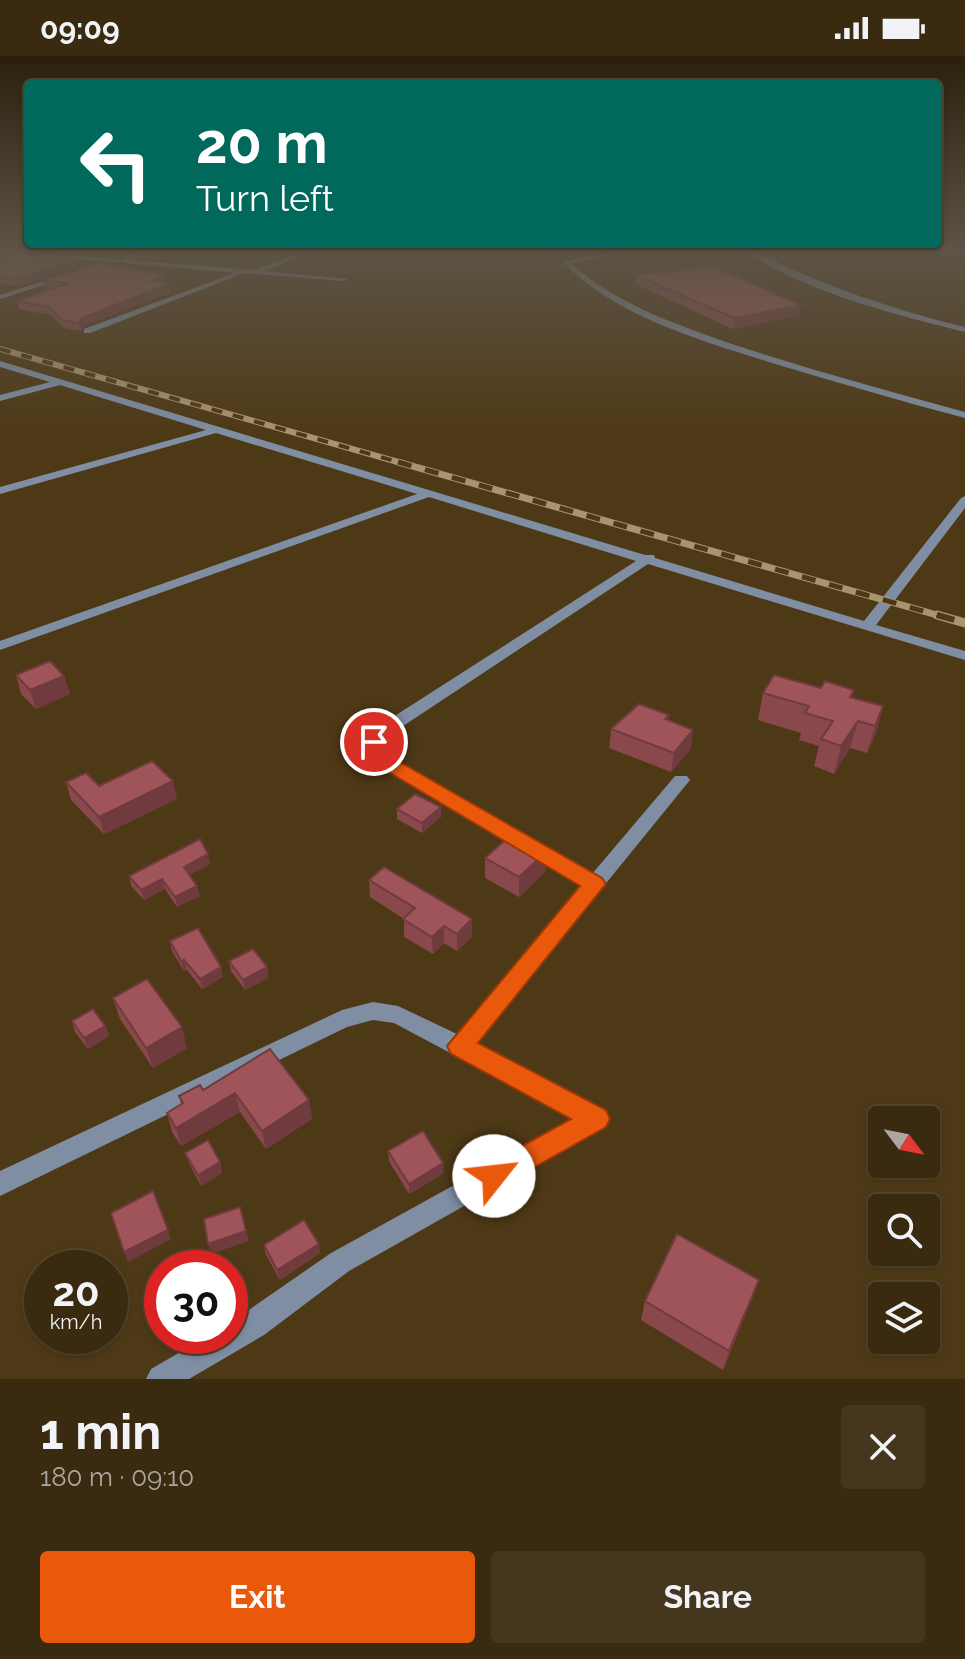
<!DOCTYPE html>
<html lang="en">
<head>
<meta charset="utf-8">
<style>
  body { margin:0; font-family:Raleway,sans-serif; background:#45371e; color:#f1f3f6; height:100vh; display:flex; flex-direction:column; font-size:30px; white-space:nowrap }
  * { box-sizing:border-box; margin:0 }
  p { font-size:26px; color:#aba79f }
  .icon { flex:none; width:44px; height:44px; fill:none; stroke:currentColor; stroke-width:2; stroke-linecap:round; stroke-linejoin:round }
  .map { position:relative; height:1323px; overflow:hidden }
  .drawer { display:flex; flex-direction:column; background:#3a2b10; flex:1 }
  .drawer>* { flex:none }
  .guide { position:absolute; left:24px; top:24px; width:918px; height:168px; border-radius:8px; box-shadow:0 2px 6px #0004,0 0 0 2px #544730; background:#00695c; color:#fff; overflow:hidden }
  .needle { width:52px; rotate:122deg }
  .fabs { position:absolute; left:868px; top:1050px; display:grid; gap:16px }
  .fabs a { display:grid; place-items:center; width:72px; height:72px; border-radius:8px; background:#3a2b10; box-shadow:0 2px 6px #0004,0 0 0 2px #544730; font-size:40px }
  .speed { position:absolute; left:24px; top:1194px; display:flex; gap:16px; font-size:40px; font-weight:700; text-align:center }
  .speed>* { display:grid; place-content:center; width:104px; height:104px; border-radius:50%; background:#3a2b10; box-shadow:0 2px 6px #0004,0 0 0 2px #544730; line-height:1 }
  .speed small { font-size:20px; font-weight:400 }
  .speed .limit { border:12px solid #d22; background:#fff; color:#111 }
  .pin { position:absolute; display:grid; place-items:center; width:68px; height:68px; color:#fff; margin:-34px; border:4px solid #fff; border-radius:50%; box-shadow:0 2px 8px #0007 }
  .me { position:absolute; width:88px; margin:-44px; rotate:61deg; stroke-linejoin:round; filter:drop-shadow(0 0 6px #0008) }
  .turn { display:flex; align-items:center; gap:28px; height:168px; padding:0 40px; font-size:36px }
  .turn .icon { width:104px; height:104px; stroke-width:2.5 }
  .turn b { display:block; font-size:56px; line-height:68px }
  .round { display:grid; place-items:center; flex:none; width:84px; height:84px; border-radius:8px; background:#45371e }
  .overview { display:flex; align-items:center; justify-content:space-between; height:136px; padding:0 40px }
  h1 { font-size:48px; font-weight:700; line-height:60px }
  .button { display:flex; gap:16px; margin-top:auto; padding:16px 40px }
  .button a { flex:1; height:92px; border-radius:8px; background:#ea580c; color:#fff; font-size:32px; font-weight:700; line-height:92px; text-align:center }
  .button a+a { background:#45371e; color:#f1f3f6 }
  .status { display:flex; justify-content:space-between; align-items:center; height:56px; padding:0 40px; background:#3a2b10; direction:ltr }
  .status svg { height:22px; fill:currentColor }
  .map>svg:first-child { display:block }
  .lines { fill:none; stroke-linecap:round; stroke-linejoin:round }
  .minor { fill:#7f8ea3; fill-rule:evenodd }
  .rail-far2-casing { stroke:#a99371; stroke-width:6 }
  .rail-far1-casing { stroke:#a99371; stroke-width:7 }
  .rail-casing { stroke:#a99371; stroke-width:9 }
  .rail-far2 { stroke:#4e3916; stroke-width:4; stroke-dasharray:11; stroke-linecap:butt }
  .rail-far1 { stroke:#4e3916; stroke-width:5; stroke-dasharray:14; stroke-linecap:butt }
  .rail { stroke:#4e3916; stroke-width:6; stroke-dasharray:18; stroke-linecap:butt }
  .wall { fill:#88484c }
  .shaded-wall { fill:#6f3b3e }
  .building { fill:#9e5458; stroke:#6f3b3e; stroke-width:2 }
  .route { fill:#ea580c; stroke:#983908; stroke-width:2 }
</style>
</head>
<body>
<div class="status"><b>09:09</b><svg viewBox="0 0 49 12"><path d="M0 12V9h3v3zM5 12V6h3v6zM10 12V3h3v9zM15 12V0h3v12zM26 1h20v11H26zM47 4h2v5h-2z"/></svg></div>
<div class="map">
<svg width="965" height="1323" viewBox="0 0 965 1323">
  <rect width="100%" height="100%" fill="#4e3916"/>
  <g class="lines">
    <g class="minor">
      <path d="M147 193H158L127 204 256 214 308 193H317L265 215 348 223 344 225 244 217 90 277H84V273L235 217 47 200 50 198 125 204 124 201Z"/>
      <path d="M607 193H613L611 199 571 207C616 248 673 267 729 287 807 313 886 334 965 356V362C904 346 843 328 782 310 709 287 616 262 563 206L606 197Z"/>
      <path d="M743 193H751C819 229 891 253 965 271V276C893 258 804 236 743 193Z"/>
      <path d="M59 220 66 222 0 243V239Z"/>
      <path d="M0 305 645 499H654L655 502 864 565 961 442 965 440V452L876 569 965 595V604L648 508 391 678 382 687 385 698 592 818 675 720H687L690 724 476 987 604 1055 608 1063 604 1071 349 1215 264 1279 189 1323H146L151 1313 208 1280H230V1267L331 1197 574 1063 394 967 373 964 347 971 0 1140V1115L342 954 373 946 398 950 457 978 582 829 371 705 366 686 379 670 636 505 429 441 0 594V585L417 438 216 377 0 438V431L206 374 60 329 0 345V339L50 326 0 311Z"/>
    </g>
    <g class="rail-far2-casing">
      <path id="rail-far2" d="M0 293 405 408"/>
    </g>
    <g class="rail-far1-casing">
      <path id="rail-far1" d="M398 406 944 561"/>
    </g>
    <g class="rail-casing">
      <path id="rail" d="M937 559 965 567"/>
    </g>
    <use href="#rail-far2" class="rail-far2"/>
    <use href="#rail-far1" class="rail-far1"/>
    <use href="#rail" class="rail"/>
  </g>
  <g class="wall">
    <path d="M528 193H603V195L532 198Z"/>
    <path d="M0 194 70 199 71 203 76 204 78 211 19 230 0 228Z"/>
    <path d="M636 219 799 259 733 273 635 228Z"/>
    <path d="M42 225 165 226 164 227 171 236 83 270 81 275 64 272 51 259 19 253 17 245 51 233 44 232Z"/>
    <path d="M16 619 64 620 70 638 36 653 21 638Z"/>
    <path d="M821 632 854 634 852 641 883 650 876 677 867 697 850 692 834 718 814 710 819 690 799 684 801 677 758 664 763 637Z"/>
    <path d="M669 659 668 664 691 693 671 716 609 692 611 673Z"/>
    <path d="M66 726 99 730 177 743 104 778 71 744Z"/>
    <path d="M441 751V761L422 777 397 763V753Z"/>
    <path d="M485 802 546 815 519 841 485 822Z"/>
    <path d="M210 808 190 819 200 840 177 851 165 833 144 844 131 830 129 820Z"/>
    <path d="M369 824 472 881 457 895 444 887 433 898 404 881V863L370 841Z"/>
    <path d="M170 885 223 921 202 933 187 914 184 915 172 895Z"/>
    <path d="M229 905 267 911 268 922 245 934 231 915Z"/>
    <path d="M113 942 187 992 153 1012 120 963Z"/>
    <path d="M72 965 105 970 109 980 88 993 75 976Z"/>
    <path d="M203 1034 309 1044 312 1063 266 1093 240 1056 181 1090 172 1076 167 1057 181 1048 179 1040Z"/>
    <path d="M388 1095 444 1117 409 1138 389 1105Z"/>
    <path d="M185 1097 220 1106 222 1117 201 1130 189 1107Z"/>
    <path d="M264 1189 320 1197 280 1224 266 1199Z"/>
    <path d="M759 1224 752 1243 723 1314 641 1264 645 1245Z"/>
  </g>
  <g class="shaded-wall">
    <path d="M70 199 71 206 76 204 78 211 19 230 17 222Z"/>
    <path d="M164 219 165 226 152 233 151 225Z"/>
    <path d="M170 228 171 236 83 270 81 275 79 267 81 262Z"/>
    <path d="M801 249 799 259 733 273 734 262Z"/>
    <path d="M64 620 70 638 36 653 30 634Z"/>
    <path d="M883 650 876 677 867 697 875 670Z"/>
    <path d="M858 665 850 692 834 718 841 690Z"/>
    <path d="M693 674 691 693 671 716 674 697Z"/>
    <path d="M173 725 177 743 104 778 99 761Z"/>
    <path d="M441 751V761L422 777V767Z"/>
    <path d="M547 795 546 815 519 841V821Z"/>
    <path d="M208 798 210 808 186 821 184 811Z"/>
    <path d="M162 823 165 833 144 844 141 834Z"/>
    <path d="M197 830 200 840 177 851 175 841Z"/>
    <path d="M472 863V881L457 895V878Z"/>
    <path d="M444 870V887L433 898 432 881Z"/>
    <path d="M184 904 187 914 184 915 181 905Z"/>
    <path d="M221 911 223 921 202 933 200 923Z"/>
    <path d="M267 911 268 922 245 934 243 924Z"/>
    <path d="M105 970 109 980 88 993 84 982Z"/>
    <path d="M182 971 187 992 153 1012 146 992Z"/>
    <path d="M235 1037 240 1056 181 1090 176 1072Z"/>
    <path d="M309 1044 312 1063 266 1093 262 1075Z"/>
    <path d="M220 1106 222 1117 201 1130 198 1119Z"/>
    <path d="M443 1107 444 1117 409 1138V1128Z"/>
    <path d="M240 1151 249 1185 211 1198 208 1188Z"/>
    <path d="M168 1174 171 1183 128 1206 124 1196Z"/>
    <path d="M319 1188 320 1197 280 1224 277 1214Z"/>
    <path d="M759 1224 752 1243 723 1314 729 1295Z"/>
  </g>
  <g class="building">
    <path d="M0 194 70 199 61 202 76 204 17 222 0 221Z"/>
    <path d="M100 207 164 219 151 225 170 228 81 262 79 267 62 264 49 251 17 245 69 227 42 225Z"/>
    <path d="M714 211 801 249 734 262 636 219Z"/>
    <path d="M50 605 64 620 30 634 16 619Z"/>
    <path d="M774 619 821 632 825 625 854 634 850 641 883 650 875 670 858 665 841 690 821 683 833 665 805 657 809 650 763 637Z"/>
    <path d="M639 648 669 659 665 663 693 674 674 697 611 673Z"/>
    <path d="M152 705 173 725 99 761 66 726 86 717 99 730Z"/>
    <path d="M415 738 441 751 422 767 397 753Z"/>
    <path d="M513 777 547 795 519 821 485 802Z"/>
    <path d="M200 783 208 798 184 811 197 830 175 841 162 823 141 834 129 820Z"/>
    <path d="M384 811 472 863 457 878 444 870 432 881 403 863 415 852 369 824Z"/>
    <path d="M198 872 221 911 200 923 184 904 181 905 170 885Z"/>
    <path d="M253 893 267 911 243 924 229 905Z"/>
    <path d="M147 923 182 971 146 992 113 942Z"/>
    <path d="M93 953 105 970 84 982 72 965Z"/>
    <path d="M270 993 309 1044 262 1075 235 1037 176 1072 167 1057 183 1047 179 1040 200 1029 203 1034Z"/>
    <path d="M423 1075 443 1107 409 1128 388 1095Z"/>
    <path d="M208 1084 220 1106 198 1119 185 1097Z"/>
    <path d="M153 1135 168 1174 124 1196 111 1157Z"/>
    <path d="M240 1151 246 1175 208 1188 204 1163Z"/>
    <path d="M304 1164 319 1188 277 1214 264 1189Z"/>
    <path d="M677 1178 759 1224 729 1295 645 1245Z"/>
  </g>
  <linearGradient id="sky" x2="0" y2="1"><stop stop-color="#2b1f0c"/><stop offset="0.51" stop-color="#5d5447"/><stop offset="1" stop-color="#5d5447" stop-opacity="0"/></linearGradient>
  <rect width="965" height="378" fill="url(#sky)"/>
  <path class="route" d="M374 680 380 682 386 698 602 822 606 828 478 987 606 1054 610 1063 606 1071 494 1134 484 1130 479 1120 484 1111 571 1063 451 998 447 990 580 830 370 705 364 686Z"/>
</svg>
<div class="fabs">
<a><svg class="needle" viewBox="-14 -14 28 28"><path d="M0-13l5 13h-10z" fill="#e53935"/><path d="M0 13l5-13h-10z" fill="#aba79f"/></svg></a>
<a><svg class="icon" aria-label="search" viewBox="0 0 24 24"><circle cx="10" cy="10" r="6"/><path d="M15 15l6 6"/></svg></a>
<a><svg class="icon" aria-label="layers" viewBox="0 0 24 24"><path d="M12 4l9 5-9 5-9-5zM3 14l9 5 9-5"/></svg></a>
</div>
<div class="speed"><div>20<small>km/h</small></div><div class="limit">30</div></div>
<div class="pin" style="left:374px;top:686px;background:#d93025"><svg class="icon" aria-label="arrive" viewBox="0 0 24 24"><path d="M6 21V4h12l-3 4 3 4H6"/></svg></div>
<svg class="me" style="left:494px;top:1120px" viewBox="-20 -20 40 40"><circle r="19" fill="#fff"/><path d="M0-13L10 11 0 6-10 11z" fill="#ea580c"/></svg>
<div class="guide">
<div class="turn"><svg class="icon" aria-label="left" viewBox="0 0 24 24"><path d="M17 20v-9H6M10 6l-5 5 5 5"/></svg><div><b>20 m</b>Turn left</div></div>
</div>
</div>
<section class="drawer">
<div class="overview"><div><h1>1 min</h1><p>180 m · 09:10</p></div><a class="round"><svg class="icon" aria-label="close" viewBox="0 0 24 24"><path d="M6 6l12 12M18 6L6 18"/></svg></a></div>
<div class="button"><a>Exit</a><a>Share</a></div>
</section>
</body>
</html>
